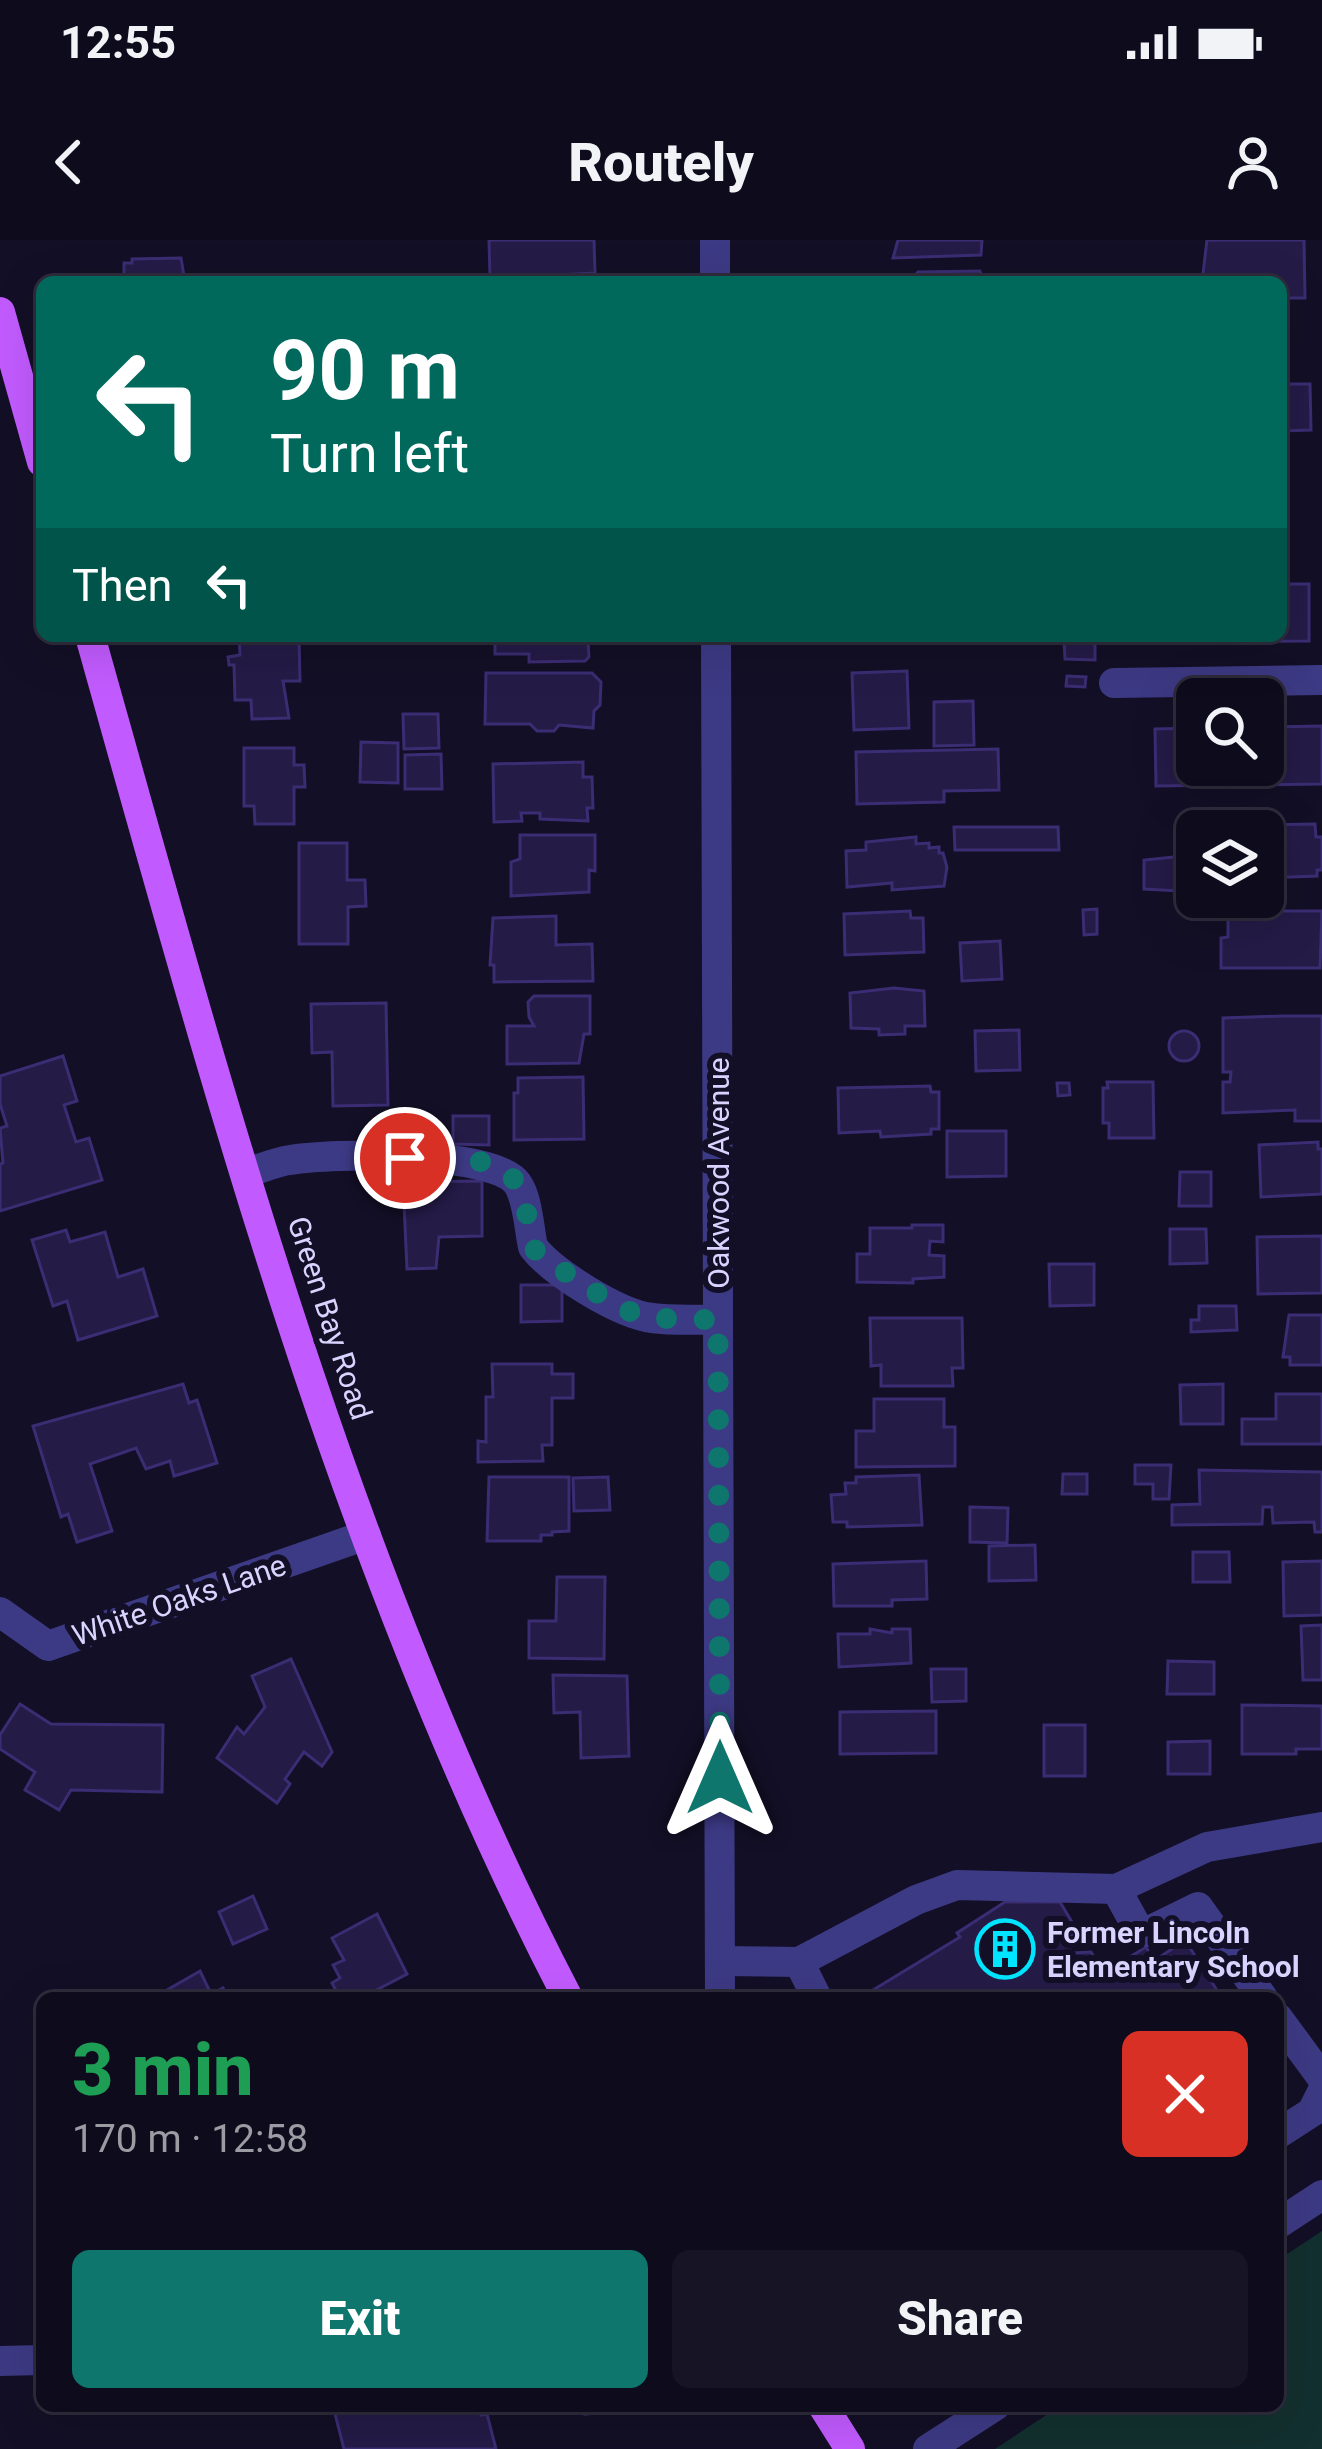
<!DOCTYPE html>
<html lang="en">
<head>
<meta charset="utf-8">
<style>
  body { margin:0; font-family:Roboto,sans-serif; background:#171425; color:#f1f3f6; height:100vh; display:flex; flex-direction:column; font-size:45px; white-space:nowrap }
  * { box-sizing:border-box; margin:0 }
  p { font-size:39px; color:#9b9ba3 }
  .icon { flex:none; width:66px; height:66px; fill:none; stroke:currentColor; stroke-width:2; stroke-linecap:round; stroke-linejoin:round }
  .map { position:relative; flex:1; overflow:hidden }
  .details { position:absolute; left:36px; top:1752px; width:1248px; height:420px; display:flex; flex-direction:column; background:#0e0b1c; border-radius:18px; box-shadow:0 12px 48px #0002,0 0 0 3px #2e2b3b }
  .details>* { flex:none }
  .banner { position:absolute; left:36px; top:36px; width:1251px; height:366px; border-radius:18px; box-shadow:0 12px 48px #0002,0 0 0 3px #2e2b3b; background:#00695c; color:#fff; overflow:hidden }
  .tools { position:absolute; left:1176px; top:438px; display:grid; gap:24px }
  .tools a { display:grid; place-items:center; width:108px; height:108px; border-radius:18px; background:#0e0b1c; box-shadow:0 12px 48px #0002,0 0 0 3px #2e2b3b; font-size:60px }
  .pin { position:absolute; display:grid; place-items:center; width:102px; height:102px; color:#fff; margin:-51px; border:6px solid #fff; border-radius:50%; box-shadow:0 3px 12px #0007 }
  .me { position:absolute; width:132px; margin:-66px; rotate:0deg; stroke-linejoin:round; filter:drop-shadow(0 0 9px #0008) }
  .turn { display:flex; align-items:center; gap:42px; height:252px; padding:0 36px; font-size:54px }
  .turn .icon { width:156px; height:156px; stroke-width:2.5 }
  .turn b { display:block; font-size:84px; line-height:102px }
  .then { display:flex; align-items:center; height:114px; padding:0 36px; background:#0003; gap:24px; font-size:45px }
  .round { display:grid; place-items:center; flex:none; width:126px; height:126px; border-radius:18px; background:#171425 }
  .head { display:flex; align-items:center; justify-content:space-between; height:204px; padding:0 36px }
  h1 { font-size:72px; font-weight:800; line-height:90px; color:#1e9e55 }
  .action { display:flex; gap:24px; margin-top:auto; padding:24px 36px }
  .action a { flex:1; height:138px; border-radius:18px; background:#0f766e; color:#fff; font-size:48px; font-weight:800; line-height:138px; text-align:center }
  .action a+a { background:#171425; color:#f1f3f6 }
  .status { display:flex; justify-content:space-between; align-items:center; height:84px; padding:0 60px; background:#0e0b1c; direction:ltr }
  .status svg { height:33px; fill:currentColor }
  header { display:flex; justify-content:space-between; align-items:center; height:156px; padding:0 36px; background:#0e0b1c; font-size:54px; font-weight:800 }
  .map>svg:first-child { display:block }
  .green { fill:#12302f }
  .building { fill:#241b47; stroke:#3b2d73; stroke-width:3 }
  .lines { fill:none; stroke-linecap:round; stroke-linejoin:round }
  .minor { stroke:#3d3a85; stroke-width:30 }
  .major { stroke:#c25bff; stroke-width:30 }
  .route { stroke:#0f766e; stroke-width:21; stroke-dasharray:0 37.8 }
  .labels { text-anchor:middle; dominant-baseline:central; stroke-width:12; stroke-linejoin:round; paint-order:stroke }
  .street-label { font-size:30px; fill:#d9d4ff; stroke:#130f26 }
  .poi-label { font-size:30px; font-weight:bold; fill:#d9d4ff; stroke:#130f26; text-anchor:start }
</style>
</head>
<body>
<div class="status"><b>12:55</b><svg viewBox="0 0 49 12"><path d="M0 12V9h3v3zM5 12V6h3v6zM10 12V3h3v9zM15 12V0h3v12zM26 1h20v11H26zM47 4h2v5h-2z"/></svg></div>
<header><svg class="icon" aria-label="back" viewBox="0 0 24 24"><path d="M15 5l-7 7 7 7"/></svg>Routely<svg class="icon" aria-label="person" viewBox="0 0 24 24"><circle cx="12" cy="8" r="4"/><path d="M4 21q1-7 8-7t8 7"/></svg></header>
<div class="map">
<svg width="1322" height="2209" viewBox="0 0 1322 2209">
  <rect width="100%" height="100%" fill="#130f26"/>
  <path class="green" d="M1322 1991V2209H995L1060 2166H1278V2020Z"/>
  <g class="building">
    <path d="M489 0H594L595 33 490 38Z"/>
    <path d="M898 0H982L981 15 893 18Z"/>
    <path d="M1207 0H1304L1305 58H1281V42H1202Z"/>
    <path d="M181 18 185 42H124V23H132V19Z"/>
    <path d="M980 31 981 35H994V42H909L918 32Z"/>
    <path d="M1281 144H1310L1311 190 1281 191Z"/>
    <path d="M1281 344H1309V401L1136 402V396H1281Z"/>
    <path d="M239 396H299L300 441H283L289 478 252 479 251 460H235L234 425H229L228 417 240 415Z"/>
    <path d="M495 396H584L588 402 589 417 585 421 529 422V414H495Z"/>
    <path d="M857 396H941V397L896 401 857 399Z"/>
    <path d="M1064 400H1095V420L1065 419Z"/>
    <path d="M907 431 909 488 854 490 852 433Z"/>
    <path d="M486 433H592L601 442 600 465 594 471 593 488 559 485 554 491H537L530 484H485Z"/>
    <path d="M1067 436 1086 437 1085 447 1066 446Z"/>
    <path d="M973 461 974 505 934 506V462Z"/>
    <path d="M403 474H438L439 508 404 509Z"/>
    <path d="M1322 486V544L1156 546 1155 489 1197 488V525H1263V487Z"/>
    <path d="M361 502 398 503V543L360 542Z"/>
    <path d="M244 508H294V525H304L305 547H294V584H255L254 566H244Z"/>
    <path d="M998 509 999 550 944 551V562L857 564 856 512Z"/>
    <path d="M441 514 442 549H405V515Z"/>
    <path d="M583 522V537H592L593 568H587L588 581 540 579V573H521L522 581 494 582 493 524Z"/>
    <path d="M1315 584 1316 597H1322V630H1317V636L1263 638V591H1233L1255 590V585Z"/>
    <path d="M954 587H1058L1059 610H955Z"/>
    <path d="M520 595H595V631L589 630V652L511 656V622L520 619Z"/>
    <path d="M916 597V604L929 603V608L939 607V613H943L947 627 944 646 892 650V643L847 647 846 611 866 610V602Z"/>
    <path d="M299 603H347V640H365L366 666 348 667V704H299Z"/>
    <path d="M1194 615 1197 652 1144 649V620Z"/>
    <path d="M1097 669V694L1084 695 1083 670Z"/>
    <path d="M910 671 911 678H923L924 712 845 715 844 674Z"/>
    <path d="M1228 671H1322L1320 728H1221V698L1228 697Z"/>
    <path d="M556 676V705L592 704 593 741 494 742V725H490L493 678Z"/>
    <path d="M1000 701 1002 739 962 741 960 703Z"/>
    <path d="M894 748 924 751 925 786H905V794L879 795V789L851 788 850 753Z"/>
    <path d="M534 756H590V794H584L579 823 507 824V786H534L529 777 528 762Z"/>
    <path d="M386 763 388 865 333 866 332 812 312 813 311 764Z"/>
    <path d="M1282 776H1322V881H1295V870L1223 873V842H1230L1231 832H1223V778Z"/>
    <path d="M1019 790 1020 830 976 831 975 791Z"/>
    <circle cx="1184" cy="806" r="15"/>
    <path d="M63 816 77 861 64 865 76 902 89 898 102 940 0 971V924L3 923 0 888 7 886 0 864V836Z"/>
    <path d="M583 837 584 899 514 900V853H518V838Z"/>
    <path d="M1107 842H1153L1154 898H1109V883H1103V848H1108Z"/>
    <path d="M1057 843H1069L1070 855 1058 856Z"/>
    <path d="M930 846 931 852H939V889H931V894L881 897 880 891 839 893 838 848Z"/>
    <path d="M453 876H489V905L453 904Z"/>
    <path d="M947 891H1006V936L947 937Z"/>
    <path d="M1318 902V909H1322V954L1261 957 1259 905Z"/>
    <path d="M1180 932H1211V966H1179Z"/>
    <path d="M482 941V996L439 997 436 1028 407 1029 403 942Z"/>
    <path d="M912 985H943V1002L930 1001 929 1015 944 1016V1037L913 1039V1043L857 1042V1014H870V988H912Z"/>
    <path d="M1170 989H1206L1207 1023 1170 1024Z"/>
    <path d="M66 990 70 1002 105 992 118 1037 143 1029 157 1076 78 1100 67 1061 53 1066 32 1000Z"/>
    <path d="M1322 996V1053L1258 1054 1257 997Z"/>
    <path d="M1049 1024H1094V1065L1050 1066Z"/>
    <path d="M521 1045H562V1081L521 1082Z"/>
    <path d="M1199 1066H1236L1237 1090 1191 1092V1080H1199Z"/>
    <path d="M1289 1075H1322V1125H1290V1117H1283Z"/>
    <path d="M870 1078H962L963 1128H952L953 1146H881V1125L871 1126Z"/>
    <path d="M492 1124H552V1134H573V1158H552V1205H542L543 1221 478 1222V1201L486 1202V1157H493Z"/>
    <path d="M183 1144 189 1163 197 1160 217 1223 174 1236 170 1221 146 1229 136 1208 90 1224 112 1291 77 1302 68 1274 61 1277 33 1186Z"/>
    <path d="M1223 1144V1184H1181L1180 1145Z"/>
    <path d="M1276 1154H1322V1204H1242V1179H1276Z"/>
    <path d="M874 1159H944V1187H955V1226L856 1227V1191H874Z"/>
    <path d="M1135 1225H1171L1169 1259H1153V1244H1135Z"/>
    <path d="M1199 1230 1322 1232V1292H1315L1314 1282 1273 1283 1272 1267H1263L1262 1284 1172 1285V1265L1200 1264Z"/>
    <path d="M1063 1234H1087V1254H1062Z"/>
    <path d="M919 1235 922 1285 847 1287V1282H833L831 1255 846 1254 845 1243H856V1237Z"/>
    <path d="M489 1237H569V1291L552 1292V1295H541V1301H487Z"/>
    <path d="M608 1237 610 1270 574 1271 573 1238Z"/>
    <path d="M970 1267 1008 1268 1007 1303 970 1302Z"/>
    <path d="M1035 1305 1036 1340 989 1341V1306Z"/>
    <path d="M1193 1312H1229L1230 1342H1193Z"/>
    <path d="M926 1321 927 1359 892 1360V1366H834L833 1324Z"/>
    <path d="M1322 1321V1375L1284 1376 1283 1322Z"/>
    <path d="M557 1337H605L604 1419 529 1418V1381H556Z"/>
    <path d="M1322 1385V1440H1303L1301 1386Z"/>
    <path d="M870 1389 892 1393V1389H910L911 1423 839 1427 838 1394H870Z"/>
    <path d="M291 1419 332 1512 322 1526 304 1512 285 1539 290 1544 277 1563 217 1518 237 1487 244 1494 265 1467 252 1436Z"/>
    <path d="M1168 1421 1214 1422V1454H1167Z"/>
    <path d="M931 1429H966V1461L932 1462Z"/>
    <path d="M553 1435 627 1436 629 1516 581 1518 580 1472 554 1473Z"/>
    <path d="M20 1464 51 1484 163 1485 162 1552 71 1550 59 1570 25 1550 35 1532 0 1509V1495Z"/>
    <path d="M1242 1465 1322 1466V1509H1296V1514H1242Z"/>
    <path d="M936 1471V1513L840 1514V1472Z"/>
    <rect x="1044" y="1485" width="41" height="51"/>
    <path d="M1210 1501V1534H1168V1502Z"/>
    <path d="M253 1656 267 1689 233 1704 219 1672Z"/>
    <path d="M1005 1662H1060L1078 1692 1065 1701 1072 1713 1091 1712 1104 1733 1146 1707 1154 1721 1185 1700 1220 1755 860 1758 960 1697 957 1693Z"/>
    <path d="M377 1674 407 1734 361 1758H340L332 1743 340 1738 333 1725 344 1720 332 1698Z"/>
    <path d="M200 1731 211 1754 223 1748 229 1758H153Z"/>
    <path d="M333 2166H479L481 2175 487 2174 496 2209H344Z"/>
    <path d="M585 2166H630V2170L585 2174Z"/>
  </g>
  <g class="lines">
    <g class="minor">
      <path d="M715 0V42"/>
      <path d="M716 396 720 1758"/>
      <path d="M1114 443 1322 440"/>
      <path d="M246 933C260 929 275 922 290 920 331 913 493 910 517 943 528 958 529 989 533 1007 553 1033 619 1074 652 1078 674 1081 697 1079 718 1080"/>
      <path d="M0 1372 48 1406 366 1295"/>
      <path d="M1116 1649 1137 1687 1147 1692 1198 1667 1263 1758"/>
      <path d="M720 1721 799 1722 916 1660 957 1645 1116 1649 1207 1607 1322 1587"/>
      <path d="M799 1722 817 1758"/>
      <path d="M1278 1778 1322 1838"/>
      <path d="M1278 1894 1312 1872 1322 1852"/>
      <path d="M1278 1984 1322 1955"/>
      <path d="M0 2121 42 2120"/>
      <path d="M928 2209 995 2166"/>
    </g>
    <g class="major">
      <path d="M0 72 42 222"/>
      <path d="M90 396C220 858 345 1330 568 1758"/>
      <path d="M823 2166 850 2209"/>
    </g>
  </g>
  <g class="lines">
    <path class="route" d="M405 918C438 919 505 911 520 950 527 967 529 988 532 1006L539 1015 620 1068 649 1078 718 1080 720 1538"/>
  </g>
  <defs>
    <g id="building-ring" transform="scale(3)"><circle r="9.5" fill="#130f26" stroke="#00e5ff" stroke-width="1.5"/><path d="M-4-6H4V6H1V3H-1V6H-4ZM-2.5-4.3h1.7v1.8h-1.7ZM.8-4.3h1.7v1.8H.8ZM-2.5-1h1.7V.8h-1.7ZM.8-1h1.7V.8H.8Z" fill="#00e5ff"/></g>
  </defs>
  <g fill-rule="evenodd">
    <use href="#building-ring" x="1005" y="1709"/>
  </g>
  <g class="labels">
    <g class="street-label">
      <text transform="translate(718 933) rotate(-90)">Oakwood Avenue</text>
      <text transform="translate(330 1078) rotate(72)">Green Bay Road</text>
      <text transform="translate(179 1360) rotate(-19)">White Oaks Lane</text>
    </g>
    <g class="poi-label">
      <text x="1047" y="1692">Former Lincoln<tspan x="1047" dy="34">Elementary School</tspan></text>
    </g>
  </g>
</svg>
<div class="tools">
<a><svg class="icon" aria-label="search" viewBox="0 0 24 24"><circle cx="10" cy="10" r="6"/><path d="M15 15l6 6"/></svg></a>
<a><svg class="icon" aria-label="layers" viewBox="0 0 24 24"><path d="M12 4l9 5-9 5-9-5zM3 14l9 5 9-5"/></svg></a>
</div>
<div class="pin" style="left:405px;top:918px;background:#d93025"><svg class="icon" aria-label="arrive" viewBox="0 0 24 24"><path d="M6 21V4h12l-3 4 3 4H6"/></svg></div>
<svg class="me" style="left:720px;top:1538px" viewBox="-20 -20 40 40"><path d="M0-17L14 15 0 8-14 15z" fill="#0f766e" stroke="#fff" stroke-width="4"/></svg>
<div class="banner">
<div class="turn"><svg class="icon" aria-label="left" viewBox="0 0 24 24"><path d="M17 20v-9H6M10 6l-5 5 5 5"/></svg><div><b>90 m</b>Turn left</div></div>
<div class="then">Then<svg class="icon" aria-label="left" viewBox="0 0 24 24"><path d="M17 20v-9H6M10 6l-5 5 5 5"/></svg></div>
</div>
<section class="details">
<div class="head"><div><h1>3 min</h1><p>170 m · 12:58</p></div><a class="round" style="background:#d93025;color:#fff"><svg class="icon" aria-label="close" viewBox="0 0 24 24"><path d="M6 6l12 12M18 6L6 18"/></svg></a></div>
<div class="action"><a>Exit</a><a>Share</a></div>
</section>
</div>
</body>
</html>
